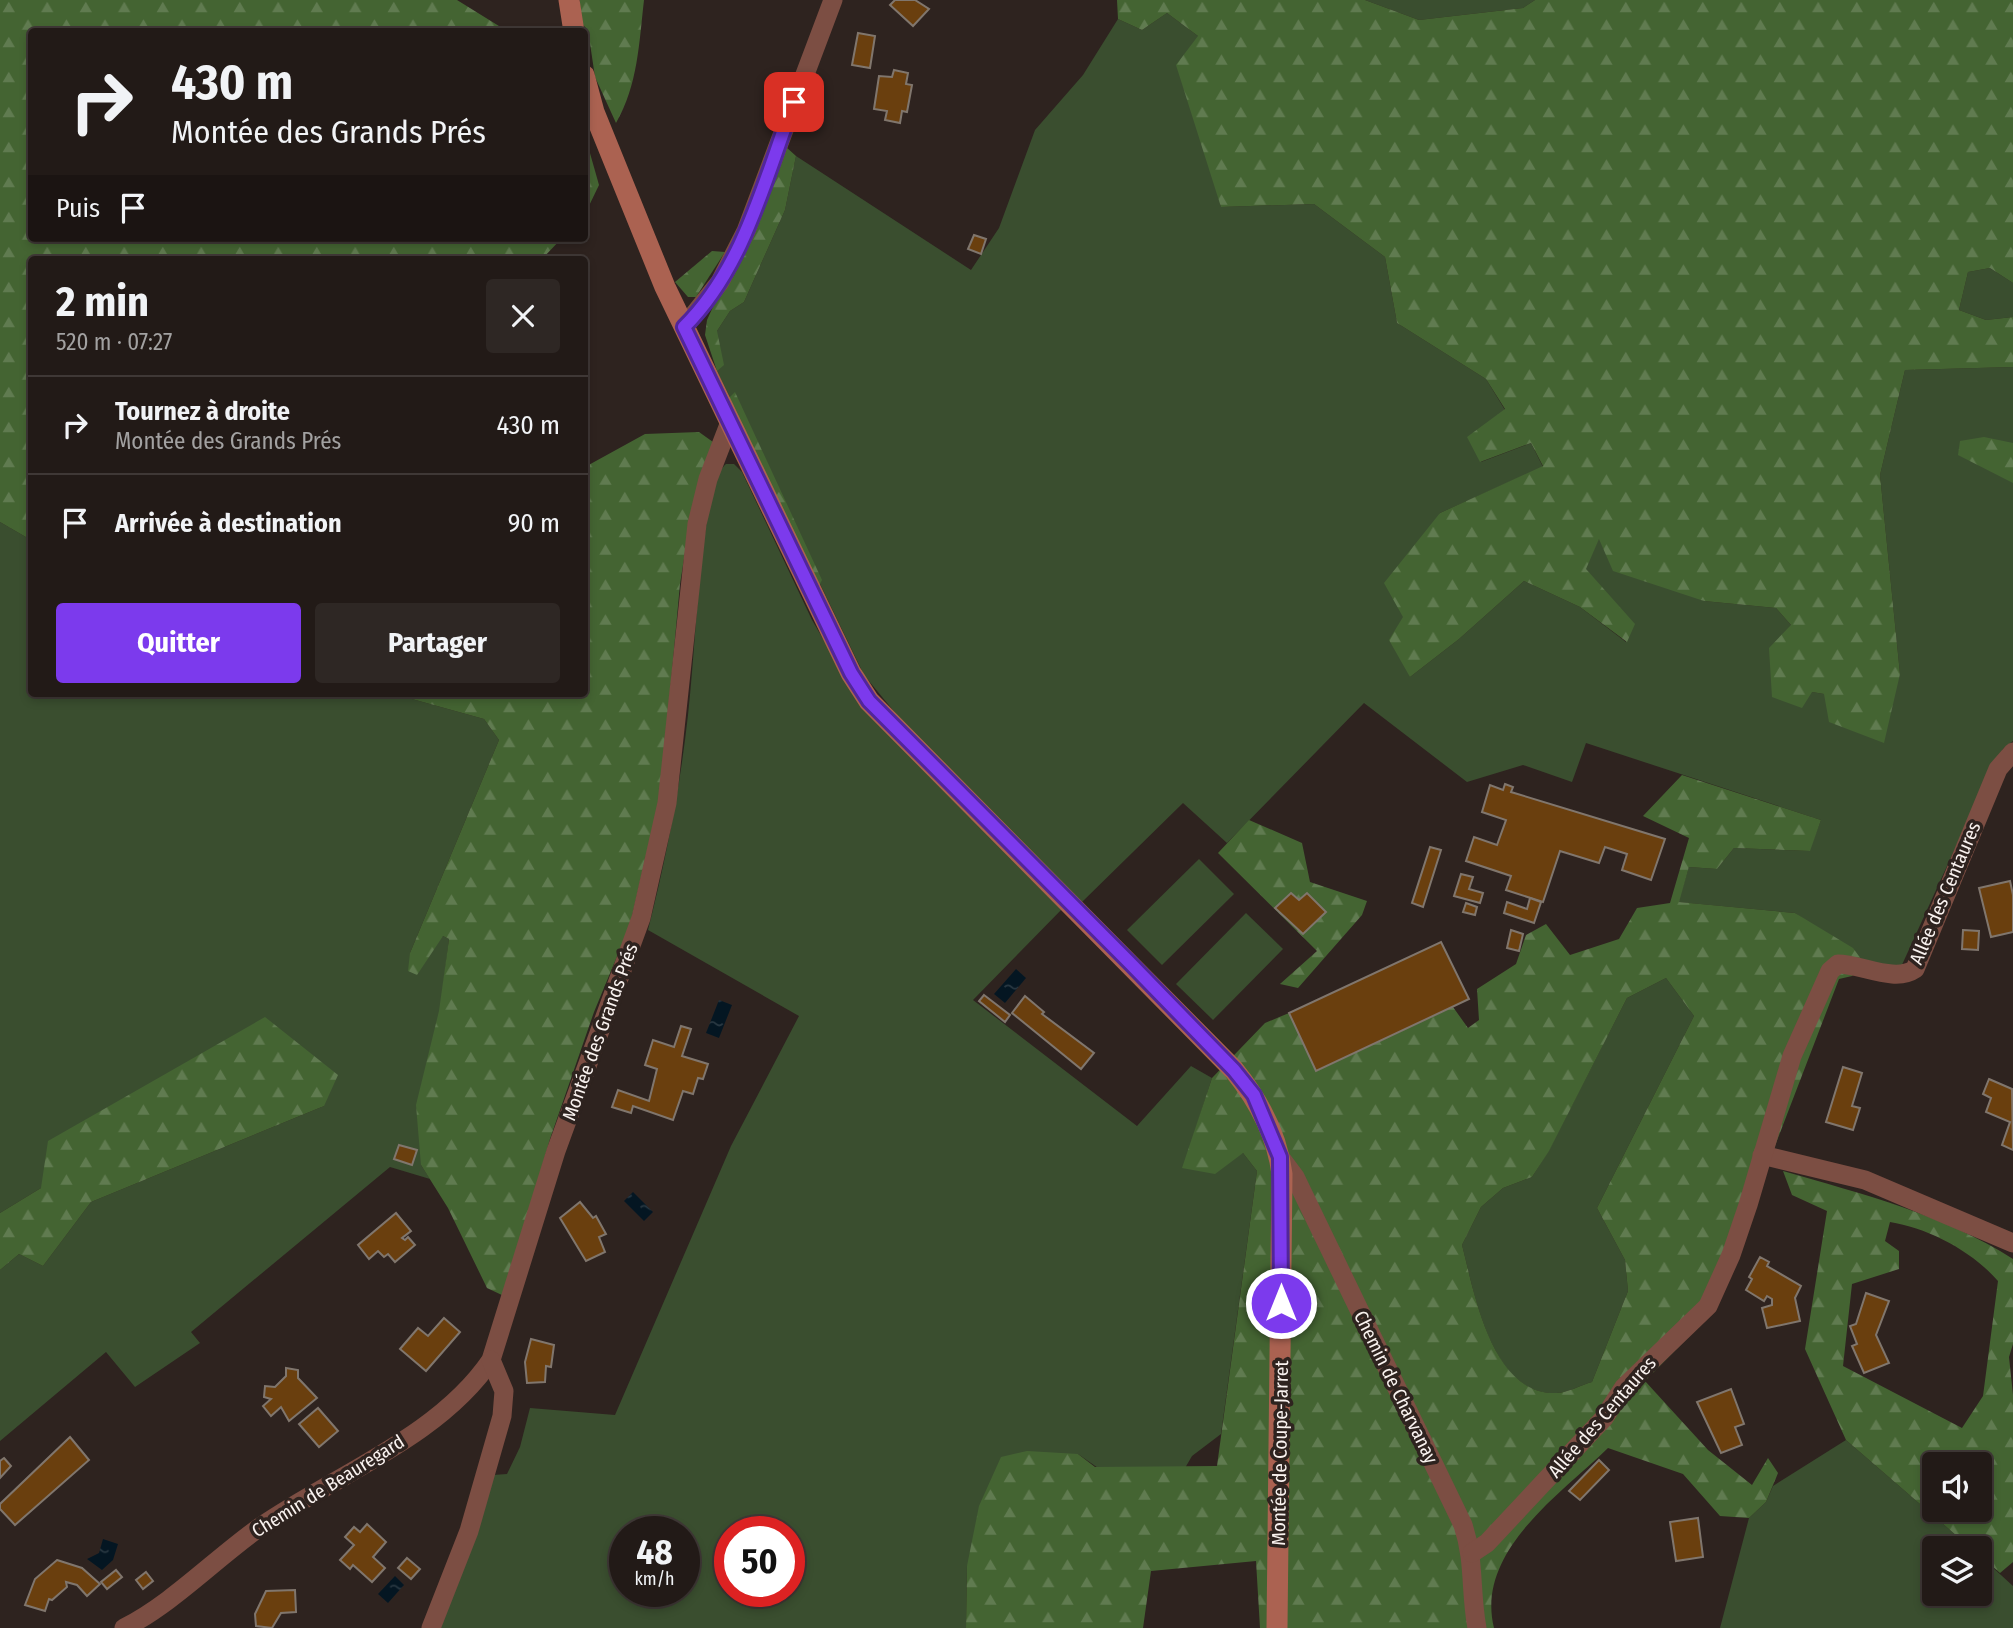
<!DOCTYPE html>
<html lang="fr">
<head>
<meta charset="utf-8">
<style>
  body { margin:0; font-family:"Fira Sans Condensed",sans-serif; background:#2e2724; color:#f1f3f6; height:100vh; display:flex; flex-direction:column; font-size:26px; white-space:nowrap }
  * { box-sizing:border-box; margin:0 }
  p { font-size:23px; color:#a2a1a1 }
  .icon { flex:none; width:38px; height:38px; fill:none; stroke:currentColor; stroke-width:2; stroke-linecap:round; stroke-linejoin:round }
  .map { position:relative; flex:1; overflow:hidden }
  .side { position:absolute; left:28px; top:256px; width:560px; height:441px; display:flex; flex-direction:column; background:#221a17; border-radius:7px; box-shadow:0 4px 10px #0003,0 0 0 2px #3f3836 }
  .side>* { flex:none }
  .hud { position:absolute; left:28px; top:28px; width:560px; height:214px; border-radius:7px; box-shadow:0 4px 10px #0003,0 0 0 2px #3f3836; background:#221a17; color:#f1f3f6; overflow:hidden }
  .buttons { position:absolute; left:1922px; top:1452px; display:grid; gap:14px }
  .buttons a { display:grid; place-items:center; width:70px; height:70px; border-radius:7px; background:#221a17; box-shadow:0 4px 10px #0003,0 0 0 2px #3f3836; font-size:35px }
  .speed { position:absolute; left:609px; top:1516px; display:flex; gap:14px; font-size:35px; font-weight:700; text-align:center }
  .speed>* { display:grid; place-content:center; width:91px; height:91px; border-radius:50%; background:#221a17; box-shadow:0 4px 10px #0003,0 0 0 2px #3f3836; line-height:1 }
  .speed small { font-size:18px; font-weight:400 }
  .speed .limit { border:10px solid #d22; background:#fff; color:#111 }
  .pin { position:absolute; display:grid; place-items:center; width:60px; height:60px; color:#fff; margin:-30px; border-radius:14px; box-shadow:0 4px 10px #0006 }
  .me { position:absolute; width:77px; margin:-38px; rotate:0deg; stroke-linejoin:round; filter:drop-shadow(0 0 5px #0008) }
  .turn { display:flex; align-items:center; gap:24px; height:147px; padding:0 28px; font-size:32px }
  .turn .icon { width:91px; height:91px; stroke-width:2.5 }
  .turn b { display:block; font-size:49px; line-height:60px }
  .then { display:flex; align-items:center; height:66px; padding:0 28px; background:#0003; gap:14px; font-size:26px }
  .round { display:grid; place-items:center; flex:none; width:74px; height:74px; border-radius:7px; background:#2e2724 }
  .summary { display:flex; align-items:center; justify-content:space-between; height:119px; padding:0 28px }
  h1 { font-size:42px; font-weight:700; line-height:52px }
  .action { display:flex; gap:14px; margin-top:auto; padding:14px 28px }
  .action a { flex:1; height:80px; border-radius:7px; background:#7c3aed; color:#fff; font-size:28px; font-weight:700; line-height:80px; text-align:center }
  .action a+a { background:#2e2724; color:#f1f3f6 }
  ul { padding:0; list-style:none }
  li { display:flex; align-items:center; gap:21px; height:98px; padding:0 28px; border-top:2px solid #3f3836 }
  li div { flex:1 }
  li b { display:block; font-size:26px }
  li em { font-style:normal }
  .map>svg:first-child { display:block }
  .green { fill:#3a4e2f; fill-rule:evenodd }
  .forest { fill:url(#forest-firs); fill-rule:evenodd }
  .water { fill:url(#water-ripples) }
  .building { fill:#6a3f0e; stroke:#80766d; stroke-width:2 }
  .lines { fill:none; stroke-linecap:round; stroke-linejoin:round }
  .minor { stroke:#7c4e43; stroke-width:19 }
  .secondary { stroke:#ab6251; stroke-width:21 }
  .route-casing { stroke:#51269a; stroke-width:18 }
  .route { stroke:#7c3aed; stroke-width:12 }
  .labels { text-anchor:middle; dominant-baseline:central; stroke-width:7; stroke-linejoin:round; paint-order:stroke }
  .street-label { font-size:19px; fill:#f9f2ef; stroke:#2e231f }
</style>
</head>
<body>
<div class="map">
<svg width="2013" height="1628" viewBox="0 0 2013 1628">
  <defs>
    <pattern id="forest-firs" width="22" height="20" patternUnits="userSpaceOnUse" patternTransform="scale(1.75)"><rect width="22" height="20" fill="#446432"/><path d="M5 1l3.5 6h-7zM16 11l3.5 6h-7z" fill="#607b50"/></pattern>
    <pattern id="water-ripples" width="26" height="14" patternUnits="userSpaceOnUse" patternTransform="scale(1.75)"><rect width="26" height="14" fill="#041622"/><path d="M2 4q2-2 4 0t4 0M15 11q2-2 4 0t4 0" fill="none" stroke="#293842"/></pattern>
  </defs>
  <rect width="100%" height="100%" fill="#2e231f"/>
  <g class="green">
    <path d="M1365 0H1535L1523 8 1419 20Z"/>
    <path d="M1167 13 1198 36 1221 207 1314 204 1385 257 1397 323 1486 379 1505 410 1481 462 1531 443 1543 467 1440 513 1403 617 1410 677 1459 639 1524 581 1580 607 1626 642 1634 624 1585 569 1599 538 1704 601 1776 608 1791 625 1812 692 1824 694 1900 674 1880 475 1905 370 2013 367V741L2003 749 1978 798 1901 967 1864 963 1795 913 1678 902 1689 867 1717 869 1734 848 1809 851 1821 820 1586 743 1572 782 1523 765 1467 782 1364 703 1227 843 1183 803 1082 902 906 726 864 675 717 371V331L730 311 744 302 785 210 796 156 971 270 999 228 1035 130 1083 75 1118 19 1142 30Z"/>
    <path d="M1990 268 2013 283V317L1986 320 1959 310 1968 272Z"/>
    <path d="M726 464H734L742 472 812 620 844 675 1064 907 973 1000 1137 1126 1191 1066 1212 1078 1183 1168 1243 1153 1257 1171 1221 1434 1192 1456 1174 1487 1144 1500 1078 1454 967 1566 966 1628H440L493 1475 507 1474 520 1447 530 1408 615 1415 731 1146 799 1016 648 930C666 859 680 788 688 715 694 660 696 605 703 550 705 531 712 475 726 464ZM625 1531H684V1591H625ZM730 1531H789V1591H730Z"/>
    <path d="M0 522 31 540 32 693H408L412 699 484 719 499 740 410 953 443 936 449 939 421 1165 430 1179 390 1167 191 1332 200 1343 135 1387 106 1352 0 1441V1270L19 1254 43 1266 91 1202 324 1106 41 1188 0 1213Z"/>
    <path d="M1199 859 1234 894 1162 965 1127 930Z"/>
    <path d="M1246 913 1283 949 1213 1020 1176 984Z"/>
    <path d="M1666 978 1694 1016 1597 1208 1625 1260 1628 1291 1592 1382C1581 1385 1567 1393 1556 1393 1491 1396 1474 1291 1462 1245L1481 1207 1503 1188 1532 1177 1549 1150 1627 998Z"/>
    <path d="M1846 1440 1972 1549H1934V1594H1979V1555L2013 1586V1628H1720L1749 1518 1766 1502 1773 1486Z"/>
  </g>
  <g class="forest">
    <path d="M0 0H457L507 31 32 32V238H562L542 259H32L31 540 0 522Z"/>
    <path d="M580 0H644C639 43 638 85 616 123L595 77 588 30 579 21Z"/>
    <path d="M1117 0H1365L1419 20 1523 8 1535 0H2013V283L1990 268 1968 272 1959 310 1986 320 2013 317V367L1905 370 1880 475 1900 674 1884 743 1829 722 1824 694 1812 692 1802 708 1772 697 1769 648 1791 625 1776 608 1704 601 1613 571 1599 539 1586 569 1635 624 1627 642 1580 607 1524 581 1459 639 1410 677 1389 640 1403 617 1384 583 1440 513 1543 466 1531 443 1480 462 1467 437 1505 409 1486 379 1397 323 1385 257 1314 204 1221 207 1176 65 1198 36 1167 13 1142 30 1118 19Z"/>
    <path d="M584 132 599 185 585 214H584Z"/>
    <path d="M786 147 796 156 785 210 744 302 730 311 717 331 724 365 717 371 705 335 707 320Z"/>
    <path d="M712 251 725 252 696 297H688L675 282Z"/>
    <path d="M735 392 822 580 817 589 729 398Z"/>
    <path d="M699 432 713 442 689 527 680 584 661 791 630 925 594 1012 550 1139 504 1296 487 1288 448 1208 421 1165 416 1105 439 1011 449 939 443 936 417 975 408 971 410 953 499 740 484 719 412 699 408 693H584L585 467 645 434Z"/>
    <path d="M1984 437 2013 443V483L1958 455 1960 441Z"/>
    <path d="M1682 775 1821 820 1810 851 1734 848 1717 869 1689 867 1679 902 1795 913 1853 948 1864 963 1852 976 1839 979 1710 1315 1645 1381 1708 1450 1752 1485 1768 1458 1778 1473 1766 1502 1749 1518 1720 1516 1683 1474 1608 1448C1561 1494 1475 1551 1494 1628H1260L1256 1561 1151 1571 1143 1628H966L967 1566 979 1506 1001 1457 1027 1451 1078 1454 1095 1467 1217 1466 1257 1171 1243 1153 1215 1174 1182 1168 1212 1078 1265 1023 1289 1013 1317 1071 1453 1007 1468 1028 1479 1020 1477 989 1516 964 1526 935 1546 924 1570 955 1619 939 1637 908 1670 903 1689 838 1643 816ZM1666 978 1694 1016 1597 1208 1625 1260 1628 1291 1592 1382C1581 1385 1567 1393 1556 1393 1491 1395 1474 1291 1462 1245L1481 1207 1503 1188 1532 1177 1549 1151 1627 998Z"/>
    <path d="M1249 820 1302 843 1310 882 1367 901 1362 915 1298 988 1280 984 1317 951 1218 853Z"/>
    <path d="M265 1017 338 1075 324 1106 91 1202 43 1266 19 1254 0 1270V1213L41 1188 48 1141Z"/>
    <path d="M1783 1171C1862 1194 1943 1214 2013 1259V1344L2009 1357 2013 1395V1562L2000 1573 1979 1555V1549H1972L1846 1440 1805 1349 1827 1211 1792 1195ZM1890 1222C1928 1228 1972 1251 1998 1281L1983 1396 1962 1428 1843 1366 1852 1284 1899 1269V1251L1885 1241ZM1934 1465H1979V1510H1934Z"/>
  </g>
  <g class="water">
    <path d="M1016 969 1026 978 1005 1003 994 994Z"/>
    <path d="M719 1000 732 1005 719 1038 706 1033Z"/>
    <path d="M633 1192 653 1212 644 1221 624 1201Z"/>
    <path d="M103 1539 118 1544 113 1560 102 1570 87 1559 99 1553Z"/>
    <path d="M395 1576 404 1585 388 1603 378 1594Z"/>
  </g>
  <g class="building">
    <path d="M895 0H915L929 9 913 26 890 5Z"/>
    <path d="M858 33 875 36 870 68 852 65Z"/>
    <path d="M894 70 908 73 906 84 912 85 907 112 902 111 900 123 885 120 887 111 874 109 879 76 892 77Z"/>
    <path d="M974 235 986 239 981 254 968 249Z"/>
    <path d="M1505 784 1513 787 1511 792 1665 839 1651 880 1622 870 1627 854 1605 847 1599 863 1560 851 1543 902 1506 890 1511 876 1466 861 1474 837 1497 845 1506 820 1482 812 1490 785 1503 790Z"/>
    <path d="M1430 847 1441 850 1423 907 1412 903Z"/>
    <path d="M1461 874 1473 877 1469 889 1483 893 1480 903 1454 896Z"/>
    <path d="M2010 881 2013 895V932L1991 937 1979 888Z"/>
    <path d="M1291 893 1299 900 1307 893 1326 912 1303 934 1275 908Z"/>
    <path d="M1530 898 1541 902 1534 923 1504 913 1507 902 1527 909Z"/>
    <path d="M1466 903 1477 907 1475 915 1463 912Z"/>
    <path d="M1511 930 1523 934 1519 951 1507 948Z"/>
    <path d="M1963 930 1979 931 1978 950 1962 949Z"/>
    <path d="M1441 942 1469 999 1316 1071 1289 1013Z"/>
    <path d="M984 995 1010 1015 1005 1022 979 1001Z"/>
    <path d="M1025 996 1044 1012 1042 1014 1094 1053 1081 1069 1012 1013Z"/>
    <path d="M681 1026 691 1029 682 1056 708 1064 703 1079 698 1078 693 1094 683 1091 673 1120 633 1106 631 1113 612 1107 618 1090 649 1101 657 1069 645 1065 653 1040 674 1047Z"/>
    <path d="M1843 1067 1862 1073 1852 1106 1860 1108 1853 1130 1826 1122Z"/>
    <path d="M1989 1079 2012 1089 2013 1150 2002 1145 2010 1122 1986 1112 1991 1098 1983 1094Z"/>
    <path d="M399 1145 417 1150 412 1165 394 1159Z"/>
    <path d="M580 1202 593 1218 596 1216 606 1234 599 1237 605 1252 586 1261 560 1218Z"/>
    <path d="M396 1213 411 1231 402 1238 405 1240 408 1237 415 1245 395 1262 388 1254 384 1257 378 1251 369 1259 358 1245Z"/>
    <path d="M1760 1257 1769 1262 1767 1266 1801 1286 1795 1298 1800 1321 1767 1328 1762 1308 1772 1305V1299L1767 1296 1764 1301 1746 1290 1752 1279 1749 1277Z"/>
    <path d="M1866 1293 1889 1301 1876 1335 1889 1363 1864 1373 1852 1346 1857 1344 1850 1326 1856 1324Z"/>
    <path d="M444 1318 460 1332 426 1371 400 1349 418 1328 428 1336Z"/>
    <path d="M531 1339 554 1345 551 1367 546 1366 545 1382 527 1383 525 1362Z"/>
    <path d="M286 1368 298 1370V1378L317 1398 289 1421 281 1407 271 1416 263 1406 271 1399 264 1397 265 1386 275 1387 286 1376Z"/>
    <path d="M1731 1389 1744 1424 1735 1427 1742 1445 1721 1453 1697 1402Z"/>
    <path d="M318 1408 338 1431 319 1447 299 1424Z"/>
    <path d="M70 1437 89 1460 15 1525 0 1509V1504Z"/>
    <path d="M4 1458 11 1466 0 1478V1461Z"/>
    <path d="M1599 1460 1609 1470 1580 1500 1569 1491Z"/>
    <path d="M1698 1518 1703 1557 1676 1561 1670 1522Z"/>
    <path d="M367 1524 386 1542 373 1557 385 1568 372 1582 353 1565 350 1569 340 1560 354 1545 345 1537 354 1527 360 1532Z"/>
    <path d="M407 1558 420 1569 411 1579 398 1568Z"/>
    <path d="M57 1560 82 1568 100 1584 87 1596 77 1585 66 1582 67 1587 52 1600 49 1599 45 1611 25 1605 35 1579Z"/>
    <path d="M116 1570 122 1577 107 1589 101 1582Z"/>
    <path d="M146 1572 153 1581 143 1589 136 1580Z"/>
    <path d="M295 1590 296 1612 281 1613 272 1628 256 1626 255 1614 266 1591Z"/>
  </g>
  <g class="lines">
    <g class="minor">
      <path d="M684 327 720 282 746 231 833 0"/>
      <path d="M1762 1155 1865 1180 2013 1243"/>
      <path d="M1280 1157 1295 1177 1463 1525C1475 1561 1470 1591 1477 1628"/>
      <path d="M1472 1553 1487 1543 1604 1418 1624 1387 1708 1306 1731 1255 1748 1205 1792 1056 1830 971 1838 964C1861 964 1895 983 1915 969L1998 769 2013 752"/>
      <path d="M124 1628C172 1604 216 1558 260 1527 335 1475 439 1437 491 1360L556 1151 641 918 667 803 697 524 708 479 730 422"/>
      <path d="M431 1628 469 1531 502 1416 504 1391 491 1360"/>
    </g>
    <g class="secondary">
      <path d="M569 0 574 32"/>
      <path d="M584 75 594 112 665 287 851 673 869 701 1234 1070C1259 1101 1277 1134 1282 1174L1277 1628"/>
    </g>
  </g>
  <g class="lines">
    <g class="route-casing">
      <path id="route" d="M794 102C765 178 744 268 684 327L851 673 869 701 1130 963 1234 1070 1254 1095 1280 1157 1281 1303"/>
    </g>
    <use href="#route" class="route"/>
  </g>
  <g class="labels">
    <g class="street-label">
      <text transform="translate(1945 893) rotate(-67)">Allée des Centaures</text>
      <text transform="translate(600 1032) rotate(-70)">Montée des Grands Prés</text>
      <text transform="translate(1396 1387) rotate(64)">Chemin de Charvanay</text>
      <text transform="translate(1602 1417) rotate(-49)">Allée des Centaures</text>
      <text transform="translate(1280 1453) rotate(-89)">Montée de Coupe-Jarret</text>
      <text transform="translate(328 1486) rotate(-32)">Chemin de Beauregard</text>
    </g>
  </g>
</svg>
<div class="buttons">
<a><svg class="icon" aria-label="sound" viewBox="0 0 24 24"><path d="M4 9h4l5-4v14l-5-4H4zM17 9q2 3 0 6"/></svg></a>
<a><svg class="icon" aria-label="layers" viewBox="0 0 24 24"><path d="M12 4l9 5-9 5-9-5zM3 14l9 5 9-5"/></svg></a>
</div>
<div class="speed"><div>48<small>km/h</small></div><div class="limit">50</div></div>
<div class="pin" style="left:794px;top:102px;background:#d93025"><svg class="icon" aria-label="arrive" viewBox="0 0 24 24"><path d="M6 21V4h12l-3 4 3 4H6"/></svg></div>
<svg class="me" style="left:1281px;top:1303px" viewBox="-20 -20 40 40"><circle r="17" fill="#7c3aed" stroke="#fff" stroke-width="3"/><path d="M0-11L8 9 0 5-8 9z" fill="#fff"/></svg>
<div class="hud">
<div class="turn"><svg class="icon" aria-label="right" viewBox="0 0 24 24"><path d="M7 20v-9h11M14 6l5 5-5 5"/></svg><div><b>430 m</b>Montée des Grands Prés</div></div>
<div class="then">Puis<svg class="icon" aria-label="arrive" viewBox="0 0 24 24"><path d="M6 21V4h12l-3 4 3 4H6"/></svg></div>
</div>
<section class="side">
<div class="summary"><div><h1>2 min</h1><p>520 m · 07:27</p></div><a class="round"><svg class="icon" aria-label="close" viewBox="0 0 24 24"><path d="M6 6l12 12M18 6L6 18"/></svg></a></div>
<ul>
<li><svg class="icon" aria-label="right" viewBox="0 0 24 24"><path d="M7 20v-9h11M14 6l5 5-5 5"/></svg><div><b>Tournez à droite</b><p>Montée des Grands Prés</p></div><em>430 m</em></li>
<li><svg class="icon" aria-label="arrive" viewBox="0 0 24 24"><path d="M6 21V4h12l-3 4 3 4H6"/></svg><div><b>Arrivée à destination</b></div><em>90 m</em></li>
</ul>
<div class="action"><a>Quitter</a><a>Partager</a></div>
</section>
</div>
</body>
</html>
